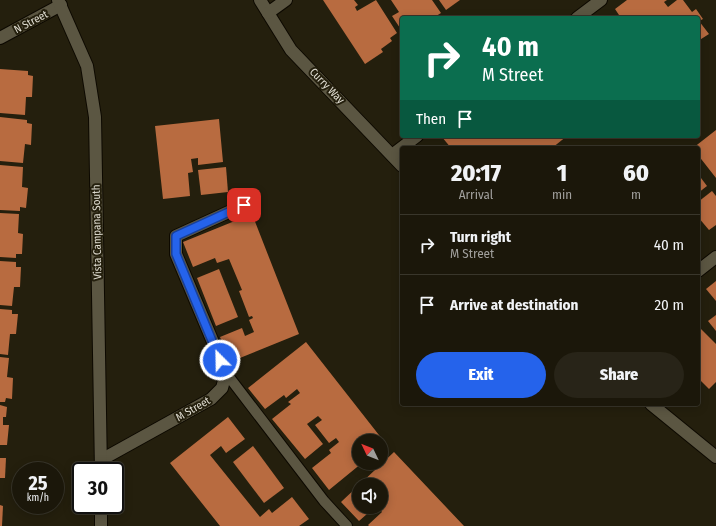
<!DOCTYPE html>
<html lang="en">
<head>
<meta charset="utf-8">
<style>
  body { margin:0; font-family:"Fira Sans Condensed",sans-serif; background:#282418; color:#f1f3f6; height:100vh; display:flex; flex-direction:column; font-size:15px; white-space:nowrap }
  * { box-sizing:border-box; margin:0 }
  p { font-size:13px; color:#a09f9c }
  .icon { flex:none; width:22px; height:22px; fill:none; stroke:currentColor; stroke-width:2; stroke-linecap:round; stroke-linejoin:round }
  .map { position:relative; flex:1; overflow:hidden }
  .panel { position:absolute; left:400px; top:146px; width:300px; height:260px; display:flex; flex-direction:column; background:#1b170a; border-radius:4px; box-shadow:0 2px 10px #0003,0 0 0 1px #39362b }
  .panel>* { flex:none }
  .guide { position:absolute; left:400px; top:16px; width:300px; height:122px; border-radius:4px; box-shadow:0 2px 10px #0003,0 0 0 1px #39362b; background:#0b6e4f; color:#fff; overflow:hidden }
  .needle { width:26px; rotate:313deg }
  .tools { position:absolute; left:352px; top:434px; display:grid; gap:8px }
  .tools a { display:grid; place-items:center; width:36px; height:36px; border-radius:50%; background:#1b170a; box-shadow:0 2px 10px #0003,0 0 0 1px #39362b; font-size:20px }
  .speed { position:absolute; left:12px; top:462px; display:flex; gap:8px; font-size:20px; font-weight:700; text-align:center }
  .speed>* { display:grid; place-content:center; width:52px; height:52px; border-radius:50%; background:#1b170a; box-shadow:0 2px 10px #0003,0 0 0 1px #39362b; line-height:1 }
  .speed small { font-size:10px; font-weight:400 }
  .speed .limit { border:2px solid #111; border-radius:6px; background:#fff; color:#111 }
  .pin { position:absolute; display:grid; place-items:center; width:34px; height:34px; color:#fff; margin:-17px; border-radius:8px; box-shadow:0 2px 6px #0006 }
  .me { position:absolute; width:44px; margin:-22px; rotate:337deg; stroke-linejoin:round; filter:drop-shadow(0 0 3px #0008) }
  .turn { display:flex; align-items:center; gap:14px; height:84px; padding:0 16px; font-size:18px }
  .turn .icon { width:52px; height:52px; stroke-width:2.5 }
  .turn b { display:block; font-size:28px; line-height:34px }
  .then { display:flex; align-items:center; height:38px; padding:0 16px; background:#0003; gap:8px; font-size:15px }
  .eta { display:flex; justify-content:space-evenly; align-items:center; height:68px; text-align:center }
  .eta b { font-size:24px; font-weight:800; line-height:28px }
  .action { display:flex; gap:8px; margin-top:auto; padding:8px 16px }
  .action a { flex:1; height:46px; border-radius:24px; background:#2563eb; color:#fff; font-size:16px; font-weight:800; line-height:46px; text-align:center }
  .action a+a { background:#282418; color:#f1f3f6 }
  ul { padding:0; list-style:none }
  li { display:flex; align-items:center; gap:12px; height:60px; padding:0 16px; border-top:1px solid #39362b }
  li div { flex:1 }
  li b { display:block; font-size:15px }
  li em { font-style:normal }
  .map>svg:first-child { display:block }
  .building { fill:#b86b40 }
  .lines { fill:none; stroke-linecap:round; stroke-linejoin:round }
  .service-casing { stroke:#0d0900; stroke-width:12 }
  .minor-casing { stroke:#0d0900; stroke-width:14 }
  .tertiary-casing { stroke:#0d0900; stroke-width:14 }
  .service { stroke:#5b5642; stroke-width:10 }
  .minor { stroke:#5b5642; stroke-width:12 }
  .tertiary { stroke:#5b5642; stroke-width:12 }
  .route-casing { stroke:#184099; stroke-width:10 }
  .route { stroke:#2563eb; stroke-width:7 }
  .labels { text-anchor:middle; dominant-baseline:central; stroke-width:4; stroke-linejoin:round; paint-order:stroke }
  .street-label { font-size:11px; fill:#e1ded3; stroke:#241f0d }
</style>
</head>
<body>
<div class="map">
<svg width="716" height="526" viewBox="0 0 716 526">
  <rect width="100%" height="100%" fill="#241f0d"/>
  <g class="building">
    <path d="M323 0H354L358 5 355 7 357 11 376 0 397 33 390 38 392 41 381 49 383 52 365 64Z"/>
    <path d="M391 0H432L441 13 433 18H402V31L392 16 399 12Z"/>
    <path d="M439 0H460L446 10Z"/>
    <path d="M627 0H667L664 2 668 7 677 0H683L692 12 696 9 703 19 699 21 709 34 698 41V18H621L615 9Z"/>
    <path d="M0 69 28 71V75L33 76 32 97H26L25 115 0 113Z"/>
    <path d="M0 117 27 120V123L32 124 31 145 25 144 23 163 0 161Z"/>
    <path d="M219 119 223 162 198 165V158L191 159 193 172 188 173 190 196 163 199 155 126Z"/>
    <path d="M716 130V178L698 155V148H693Z"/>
    <path d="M444 136H567L552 148H451L442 137Z"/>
    <path d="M0 165 23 167 22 187 28 188 26 208 20 207V211L0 210Z"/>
    <path d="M226 167 228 192 201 195 198 170Z"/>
    <path d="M698 174 707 186 698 193Z"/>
    <path d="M712 191 716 196V225L709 230 698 217V202Z"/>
    <path d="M0 213 19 214 18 233 23 234 22 254H16V258L0 257Z"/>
    <path d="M252 214 299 334 230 362 220 337 242 328 245 336 254 332 249 320 253 318 252 316 249 317 239 291 242 290 229 259 217 263 215 258 193 267 183 242Z"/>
    <path d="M0 261 16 262V267H21L20 287H14L12 306 0 305Z"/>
    <path d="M219 269 238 317 216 326 197 278Z"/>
    <path d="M716 281V301L706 289Z"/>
    <path d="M0 309 12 310V314H18L16 334H10L8 355 0 354Z"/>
    <path d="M716 315V331L708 321Z"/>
    <path d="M698 326 716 344V382L709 389 698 378Z"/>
    <path d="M306 342 386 444 381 448V441H359V463H362L329 490 312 468 331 453 329 450 339 442 336 438 329 443 315 425 322 420 318 416 307 424 323 444 305 459 272 419 291 404 288 402 300 393 297 389 286 398 284 395 265 409 248 388Z"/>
    <path d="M0 357 9 358 7 377 13 378 12 399 6 398 5 402H0Z"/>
    <path d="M0 405 7 407 6 417H3V425H9L7 445H0Z"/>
    <path d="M228 417 245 439 226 453 221 446 210 455 260 517 269 509 272 513 292 497 309 519 299 526H220L170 463Z"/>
    <path d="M253 446 284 488 264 503 233 462Z"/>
    <path d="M394 452 464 526H369L368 525 382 512 378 507H381V485H359V507H375L359 521 341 502Z"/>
    <path d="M0 458H6L5 478H0Z"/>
    <path d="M0 505 3 506 2 526H0Z"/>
  </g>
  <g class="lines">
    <g class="service-casing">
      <path id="service" d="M226 373 324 501 347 526"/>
    </g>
    <g class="minor-casing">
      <g id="minor">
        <path d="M260 0 291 50 402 166"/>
        <path d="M268 13 286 0"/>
        <path d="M577 18 601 0"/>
        <path d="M0 38 61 5"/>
        <path d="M392 155 417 136"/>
        <path d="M698 271 716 257"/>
        <path d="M651 404 716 457"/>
        <path d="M101 460 211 399 222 388 226 373 176 254V236L244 205"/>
      </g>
    </g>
    <g class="tertiary-casing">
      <g id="tertiary">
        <path d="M58 0 87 66 95 117 101 471"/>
        <path d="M101 505V526"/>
      </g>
    </g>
    <use href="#service" class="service"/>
    <use href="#minor" class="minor"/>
    <use href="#tertiary" class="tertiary"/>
  </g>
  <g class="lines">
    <g class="route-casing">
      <path id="route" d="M220 360 176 254V236L244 205"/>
    </g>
    <use href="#route" class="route"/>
  </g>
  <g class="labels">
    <g class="street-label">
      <text transform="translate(31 22) rotate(-28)">N Street</text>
      <text transform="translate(327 86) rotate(46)">Curry Way</text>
      <text transform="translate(97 232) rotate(-91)">Vista Campana South</text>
      <text transform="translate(193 409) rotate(-30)">M Street</text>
    </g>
  </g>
</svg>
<div class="tools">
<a><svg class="needle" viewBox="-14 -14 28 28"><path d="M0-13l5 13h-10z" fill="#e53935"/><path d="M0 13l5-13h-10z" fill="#a09f9c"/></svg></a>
<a><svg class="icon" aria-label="sound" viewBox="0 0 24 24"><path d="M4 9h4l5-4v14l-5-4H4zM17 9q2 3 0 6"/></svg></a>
</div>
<div class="speed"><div>25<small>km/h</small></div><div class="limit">30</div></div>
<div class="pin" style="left:244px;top:205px;background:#d93025"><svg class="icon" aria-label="arrive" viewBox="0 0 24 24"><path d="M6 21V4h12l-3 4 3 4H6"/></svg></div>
<svg class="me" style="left:220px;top:360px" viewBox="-20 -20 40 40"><circle r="17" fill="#2563eb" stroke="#fff" stroke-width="3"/><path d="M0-11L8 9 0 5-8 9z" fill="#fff"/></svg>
<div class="guide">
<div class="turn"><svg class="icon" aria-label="right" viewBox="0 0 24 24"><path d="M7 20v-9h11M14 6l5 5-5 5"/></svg><div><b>40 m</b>M Street</div></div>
<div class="then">Then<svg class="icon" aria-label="arrive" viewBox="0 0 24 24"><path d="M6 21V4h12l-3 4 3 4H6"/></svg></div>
</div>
<section class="panel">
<div class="eta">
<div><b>20:17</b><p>Arrival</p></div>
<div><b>1</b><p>min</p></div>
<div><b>60</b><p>m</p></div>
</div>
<ul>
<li><svg class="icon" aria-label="right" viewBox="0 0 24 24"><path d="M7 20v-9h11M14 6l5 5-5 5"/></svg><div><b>Turn right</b><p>M Street</p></div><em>40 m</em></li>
<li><svg class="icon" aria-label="arrive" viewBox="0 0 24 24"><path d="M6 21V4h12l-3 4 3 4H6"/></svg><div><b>Arrive at destination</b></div><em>20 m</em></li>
</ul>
<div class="action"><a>Exit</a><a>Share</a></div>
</section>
</div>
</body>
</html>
